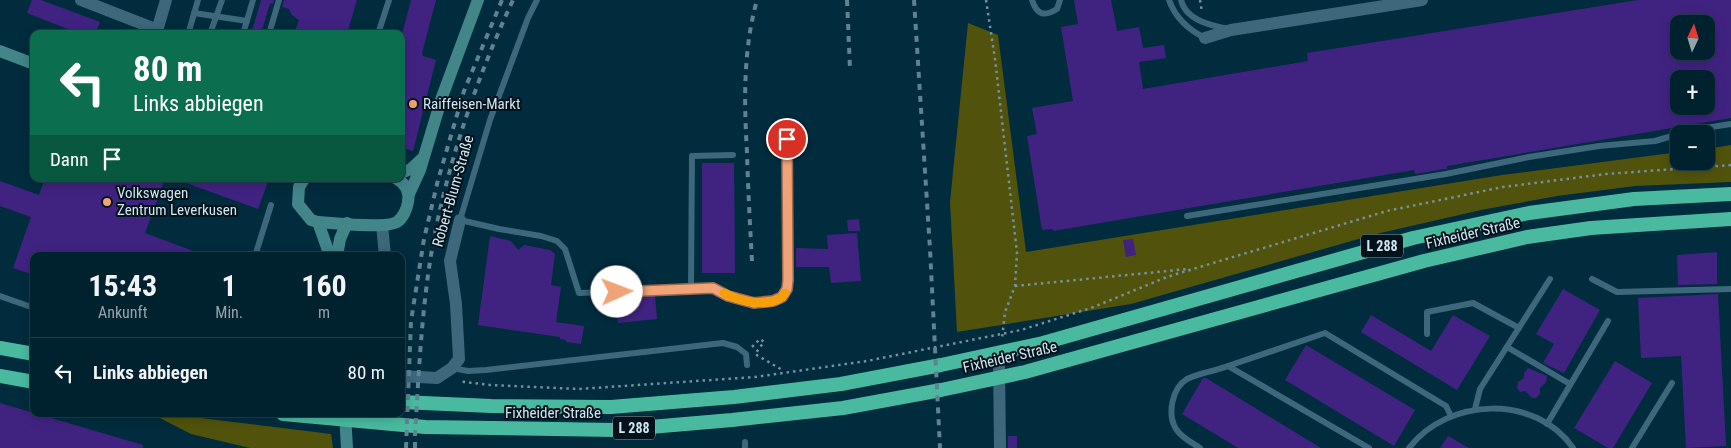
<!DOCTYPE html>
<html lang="de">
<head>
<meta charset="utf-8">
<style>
  body { margin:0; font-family:"Roboto Condensed",sans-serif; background:#0e2e3a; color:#f1f3f6; height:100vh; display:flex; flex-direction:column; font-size:19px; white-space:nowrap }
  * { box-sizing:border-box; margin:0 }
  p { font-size:16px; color:#95a3aa }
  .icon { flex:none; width:28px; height:28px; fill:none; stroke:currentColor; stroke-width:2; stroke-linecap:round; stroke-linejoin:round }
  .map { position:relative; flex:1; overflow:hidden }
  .sheet { position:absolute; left:30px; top:252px; width:375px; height:165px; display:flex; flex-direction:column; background:#00212e; border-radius:10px; box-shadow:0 2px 12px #0003,0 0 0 1px #223e4a }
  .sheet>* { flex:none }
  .top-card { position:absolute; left:30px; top:30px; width:375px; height:152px; border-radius:10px; box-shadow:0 2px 12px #0003,0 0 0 1px #223e4a; background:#0b6e4f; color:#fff; overflow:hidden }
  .needle { width:32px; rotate:4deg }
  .fabs { position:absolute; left:1670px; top:15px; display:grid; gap:10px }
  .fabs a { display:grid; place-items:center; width:45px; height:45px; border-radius:10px; background:#00212e; box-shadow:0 2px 12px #0003,0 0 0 1px #223e4a; font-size:25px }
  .pin { position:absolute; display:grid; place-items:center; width:42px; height:42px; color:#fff; margin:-21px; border:2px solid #fff; border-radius:50%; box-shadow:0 1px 5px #0007 }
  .me { position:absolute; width:55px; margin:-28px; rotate:88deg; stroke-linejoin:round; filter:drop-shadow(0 0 4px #0008) }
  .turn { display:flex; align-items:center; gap:18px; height:105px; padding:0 20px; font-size:22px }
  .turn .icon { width:65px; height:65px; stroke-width:2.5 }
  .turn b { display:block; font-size:35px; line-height:42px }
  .then { display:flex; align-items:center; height:48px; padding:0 20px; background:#0003; gap:10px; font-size:19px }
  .eta { display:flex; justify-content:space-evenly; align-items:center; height:85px; text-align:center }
  .eta b { font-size:30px; font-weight:700; line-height:35px }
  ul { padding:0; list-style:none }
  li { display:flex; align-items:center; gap:15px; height:70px; padding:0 20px; border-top:1px solid #223e4a }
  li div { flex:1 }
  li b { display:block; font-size:19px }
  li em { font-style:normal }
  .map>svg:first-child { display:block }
  .forest { fill:#51530c }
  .building { fill:#402381; fill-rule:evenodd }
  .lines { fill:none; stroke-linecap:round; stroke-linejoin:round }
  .path { stroke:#7292a0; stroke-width:2.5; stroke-dasharray:2.5 4; stroke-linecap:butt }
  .service { stroke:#3d677b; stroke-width:6 }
  .minor { stroke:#3d677b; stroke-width:12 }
  .tertiary { stroke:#3d677b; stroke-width:12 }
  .secondary { stroke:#428689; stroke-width:12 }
  .trunk { stroke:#49baa0; stroke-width:14 }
  .rail { stroke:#608291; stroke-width:4; stroke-dasharray:6 6; stroke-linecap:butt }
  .route-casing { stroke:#9b6a4d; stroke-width:12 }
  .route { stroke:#efa376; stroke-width:9 }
  .slow { stroke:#f59e0b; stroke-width:9 }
  .poi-dot { fill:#efa376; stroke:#03121a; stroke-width:2 }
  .labels { text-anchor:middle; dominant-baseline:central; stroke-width:4; stroke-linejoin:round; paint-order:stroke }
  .shield { fill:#03121a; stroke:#92a6b0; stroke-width:1 }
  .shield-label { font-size:14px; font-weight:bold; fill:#cfe5f1 }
  .poi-label { font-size:15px; fill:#cfe5f1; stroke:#03121a; text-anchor:start }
  .street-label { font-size:15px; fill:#cfe5f1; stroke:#03121a }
</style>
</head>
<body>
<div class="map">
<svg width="1731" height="448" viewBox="0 0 1731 448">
  <rect width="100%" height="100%" fill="#002c3e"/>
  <g class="forest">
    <path d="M968 23 998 35 1026 252 1502 175 1679 152V161H1706V149L1731 145V182L1635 186 1557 196 1481 210 1376 234 1131 304 957 332 950 202Z"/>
    <path d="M146 414H168L331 434 333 448H250L191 434 154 415Z"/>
  </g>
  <g class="building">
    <path d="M32 0H41L100 22 95 34H80L27 13Z"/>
    <path d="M261 0H274L273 4 270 3 261 34H251Z"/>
    <path d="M284 0H357L347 34H294L299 20 292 15 289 9 282 7Z"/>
    <path d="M411 0H436L422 53 423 56 436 60 413 151 401 148V38Z"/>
    <path d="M1074 0H1111L1117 31 1139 27 1143 48 1164 45 1166 58 1139 62 1143 89 1308 61 1307 53 1638 0H1731V118L1447 166V169H1445L1415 174 1414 170 1053 231 1052 229 1042 230 1027 136 1037 134 1032 108 1073 101 1061 27 1078 24ZM1679 24H1706V51H1679ZM1679 79H1706V106H1679Z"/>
    <path d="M702 163H734L735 273H702Z"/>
    <path d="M45 179H165L145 233 204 255V256H34V275L13 268 31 217 0 206V181L39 195Z"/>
    <path d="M178 179H269L258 209 178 180Z"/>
    <path d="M859 219 860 231H848L847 220Z"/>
    <path d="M857 233 861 281 831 283 829 267H796V248L828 249 827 235Z"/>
    <path d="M490 236 511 241 518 250 524 245 550 250 555 254 551 285 561 287 556 322 584 326 581 344 566 342V340L560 339V337L478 325Z"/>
    <path d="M1133 239 1136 255 1126 257 1123 240Z"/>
    <path d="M1717 252V284L1678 285 1677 255Z"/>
    <path d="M1563 289 1600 310 1564 373 1543 363 1554 344 1536 334Z"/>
    <path d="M1718 294 1726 446 1686 448 1681 356 1641 358 1638 298Z"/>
    <path d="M655 295 657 319 618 323 615 298Z"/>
    <path d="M1371 315 1431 351 1453 315 1490 336 1457 390 1361 332Z"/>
    <path d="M1306 345 1415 410 1394 446 1285 380Z"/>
    <path d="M1615 361 1652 383 1613 448H1608L1574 428Z"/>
    <path d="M1528 368 1547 376 1546 382 1540 388V394L1536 398H1532L1525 391 1520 392 1517 388 1518 382 1524 378V373Z"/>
    <path d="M1203 378H1206L1321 448H1238L1182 414Z"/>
    <path d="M0 403 143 445V448H0Z"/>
    <rect x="1008" y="436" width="9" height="12"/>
    <path d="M1448 436 1469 448H1440Z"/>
  </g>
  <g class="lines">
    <g class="path">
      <path d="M986 0 995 59 1017 253 1015 286 1005 312 1002 339"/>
      <path d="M1200 0 1202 12"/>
      <path d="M1015 286 1188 269"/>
      <path d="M752 347 760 339 764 342 755 354 784 371"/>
      <path d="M463 381 464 382 490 385 579 389 755 377 867 361 1021 330 1091 308 1167 277 1193 269 1387 211 1503 187 1606 174 1731 165"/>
    </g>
    <g class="service">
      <path d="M537 0 528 18 490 120 460 220 499 229 541 236 557 241 565 249 579 293 713 288C735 299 783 318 788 280L787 139"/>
      <path d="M1032 0C1037 15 1044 17 1057 9L1060 0"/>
      <path d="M1169 0C1175 17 1189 30 1205 38"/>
      <path d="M1181 0C1186 20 1209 25 1228 29"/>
      <path d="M194 13 247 21"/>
      <path d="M193 34 189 31 198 0"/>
      <path d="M210 34 222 0"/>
      <path d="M243 34 253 0"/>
      <path d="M269 34 279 0"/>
      <path d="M378 34 389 0"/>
      <path d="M1680 134 1699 129 1731 124"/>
      <path d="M1187 216 1446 174 1529 157 1599 146 1655 141 1679 134"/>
      <path d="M255 256 271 205"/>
      <path d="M1592 279 1617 292 1731 289"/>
      <path d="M691 289 692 156 733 155"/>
      <path d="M0 296 34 308"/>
      <path d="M1427 334V312L1473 303 1519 328"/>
      <path d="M1507 347 1570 384"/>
      <path d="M452 368 468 371 486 370 723 343 737 347 746 354 747 365"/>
      <path d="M1475 409 1480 389 1550 279"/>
      <path d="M1547 424 1608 321"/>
      <path d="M745 448V442"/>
      <path d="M1200 448C1191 442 1182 438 1176 429 1167 414 1172 388 1187 379 1199 373 1215 371 1228 366"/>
      <path d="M1369 448 1228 366 1325 333 1446 406 1451 416"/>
      <path d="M1409 448C1448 397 1536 394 1573 448"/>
      <path d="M1632 448 1672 383"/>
    </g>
    <g class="minor">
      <path d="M81 0 158 30"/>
      <path d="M1205 38 1231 30 1422 0"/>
      <path d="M382 225 385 256"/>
      <path d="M999 363 1000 448"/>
      <path d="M401 376 437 378 452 368 459 359 456 304 450 261 460 220"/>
    </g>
    <path class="tertiary" d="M156 34 166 0"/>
    <g class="secondary">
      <path d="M0 51 34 64"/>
      <path d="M401 173 411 169 423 158"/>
      <path d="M304 179 299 187 298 204 311 220 318 222C333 223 386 229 397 222 403 218 407 209 408 202 410 192 406 184 397 179"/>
      <path d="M409 194 420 170 442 97 478 0"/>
      <path d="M318 222 330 256"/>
      <path d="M337 256 340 239 347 223"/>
      <path d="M345 414 347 448"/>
    </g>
    <g class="trunk">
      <path d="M0 348 34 354"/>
      <path d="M0 376 34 382"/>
      <path d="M401 402 491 406 611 407 734 397 841 384 941 365 1043 343 1413 238 1529 213 1634 199 1731 194"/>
      <path d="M283 414 425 427 615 430 732 420 843 408 941 390 1025 372 1424 261 1527 237 1591 228 1731 219"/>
    </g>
    <g class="rail">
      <path d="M847 0 850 69"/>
      <path d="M914 0 930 249 940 448"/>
      <path d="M752 261C750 225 748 189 747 153 744 101 743 50 757 0"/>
      <path d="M406 448 411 321 424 239 438 180 464 91 502 0"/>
      <path d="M415 448V434C419 369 422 302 434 238 450 156 478 75 513 0"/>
    </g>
  </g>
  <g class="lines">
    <g class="route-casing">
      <path id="route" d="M617 292 713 288 728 296 754 303 773 301 782 297 787 289 788 280 787 139"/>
    </g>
    <use href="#route" class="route"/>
    <path class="slow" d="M724 293C739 301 774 310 785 293"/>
  </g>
  <g class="poi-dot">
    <circle cx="413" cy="104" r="5"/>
    <circle cx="107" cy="202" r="5"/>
  </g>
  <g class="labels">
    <g class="shield">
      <rect x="1361" y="234.5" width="42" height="23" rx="4"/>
      <rect x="613" y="416.5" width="42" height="23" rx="4"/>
    </g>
    <g class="shield-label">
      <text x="1382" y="246">L 288</text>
      <text x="634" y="428">L 288</text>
    </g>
    <g class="poi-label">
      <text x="423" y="104">Raiffeisen-Markt</text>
      <text x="117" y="193">Volkswagen<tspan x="117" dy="17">Zentrum Leverkusen</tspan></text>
    </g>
    <g class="street-label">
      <text transform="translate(453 191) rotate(-74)">Robert-Blum-Straße</text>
      <text transform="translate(1473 233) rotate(-13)">Fixheider Straße</text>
      <text transform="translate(1010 357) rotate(-13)">Fixheider Straße</text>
      <text x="553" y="413">Fixheider Straße</text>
    </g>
  </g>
</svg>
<div class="fabs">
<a><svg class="needle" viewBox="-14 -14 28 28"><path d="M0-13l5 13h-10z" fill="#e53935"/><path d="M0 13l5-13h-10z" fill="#95a3aa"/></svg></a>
<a>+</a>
<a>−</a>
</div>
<div class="pin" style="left:787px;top:139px;background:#d93025"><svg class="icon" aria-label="arrive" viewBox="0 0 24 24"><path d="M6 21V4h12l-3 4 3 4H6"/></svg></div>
<svg class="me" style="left:617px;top:292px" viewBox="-20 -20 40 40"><circle r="19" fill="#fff"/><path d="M0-13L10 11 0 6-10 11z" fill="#efa376"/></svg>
<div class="top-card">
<div class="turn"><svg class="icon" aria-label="left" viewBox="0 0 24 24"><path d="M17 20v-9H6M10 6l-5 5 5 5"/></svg><div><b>80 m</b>Links abbiegen</div></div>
<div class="then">Dann<svg class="icon" aria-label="arrive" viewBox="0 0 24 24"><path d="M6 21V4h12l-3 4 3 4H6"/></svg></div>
</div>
<section class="sheet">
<div class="eta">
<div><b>15:43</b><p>Ankunft</p></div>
<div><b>1</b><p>Min.</p></div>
<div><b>160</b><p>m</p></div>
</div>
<ul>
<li><svg class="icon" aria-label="left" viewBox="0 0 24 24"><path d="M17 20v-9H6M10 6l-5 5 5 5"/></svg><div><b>Links abbiegen</b></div><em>80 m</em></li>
</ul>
</section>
</div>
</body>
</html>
